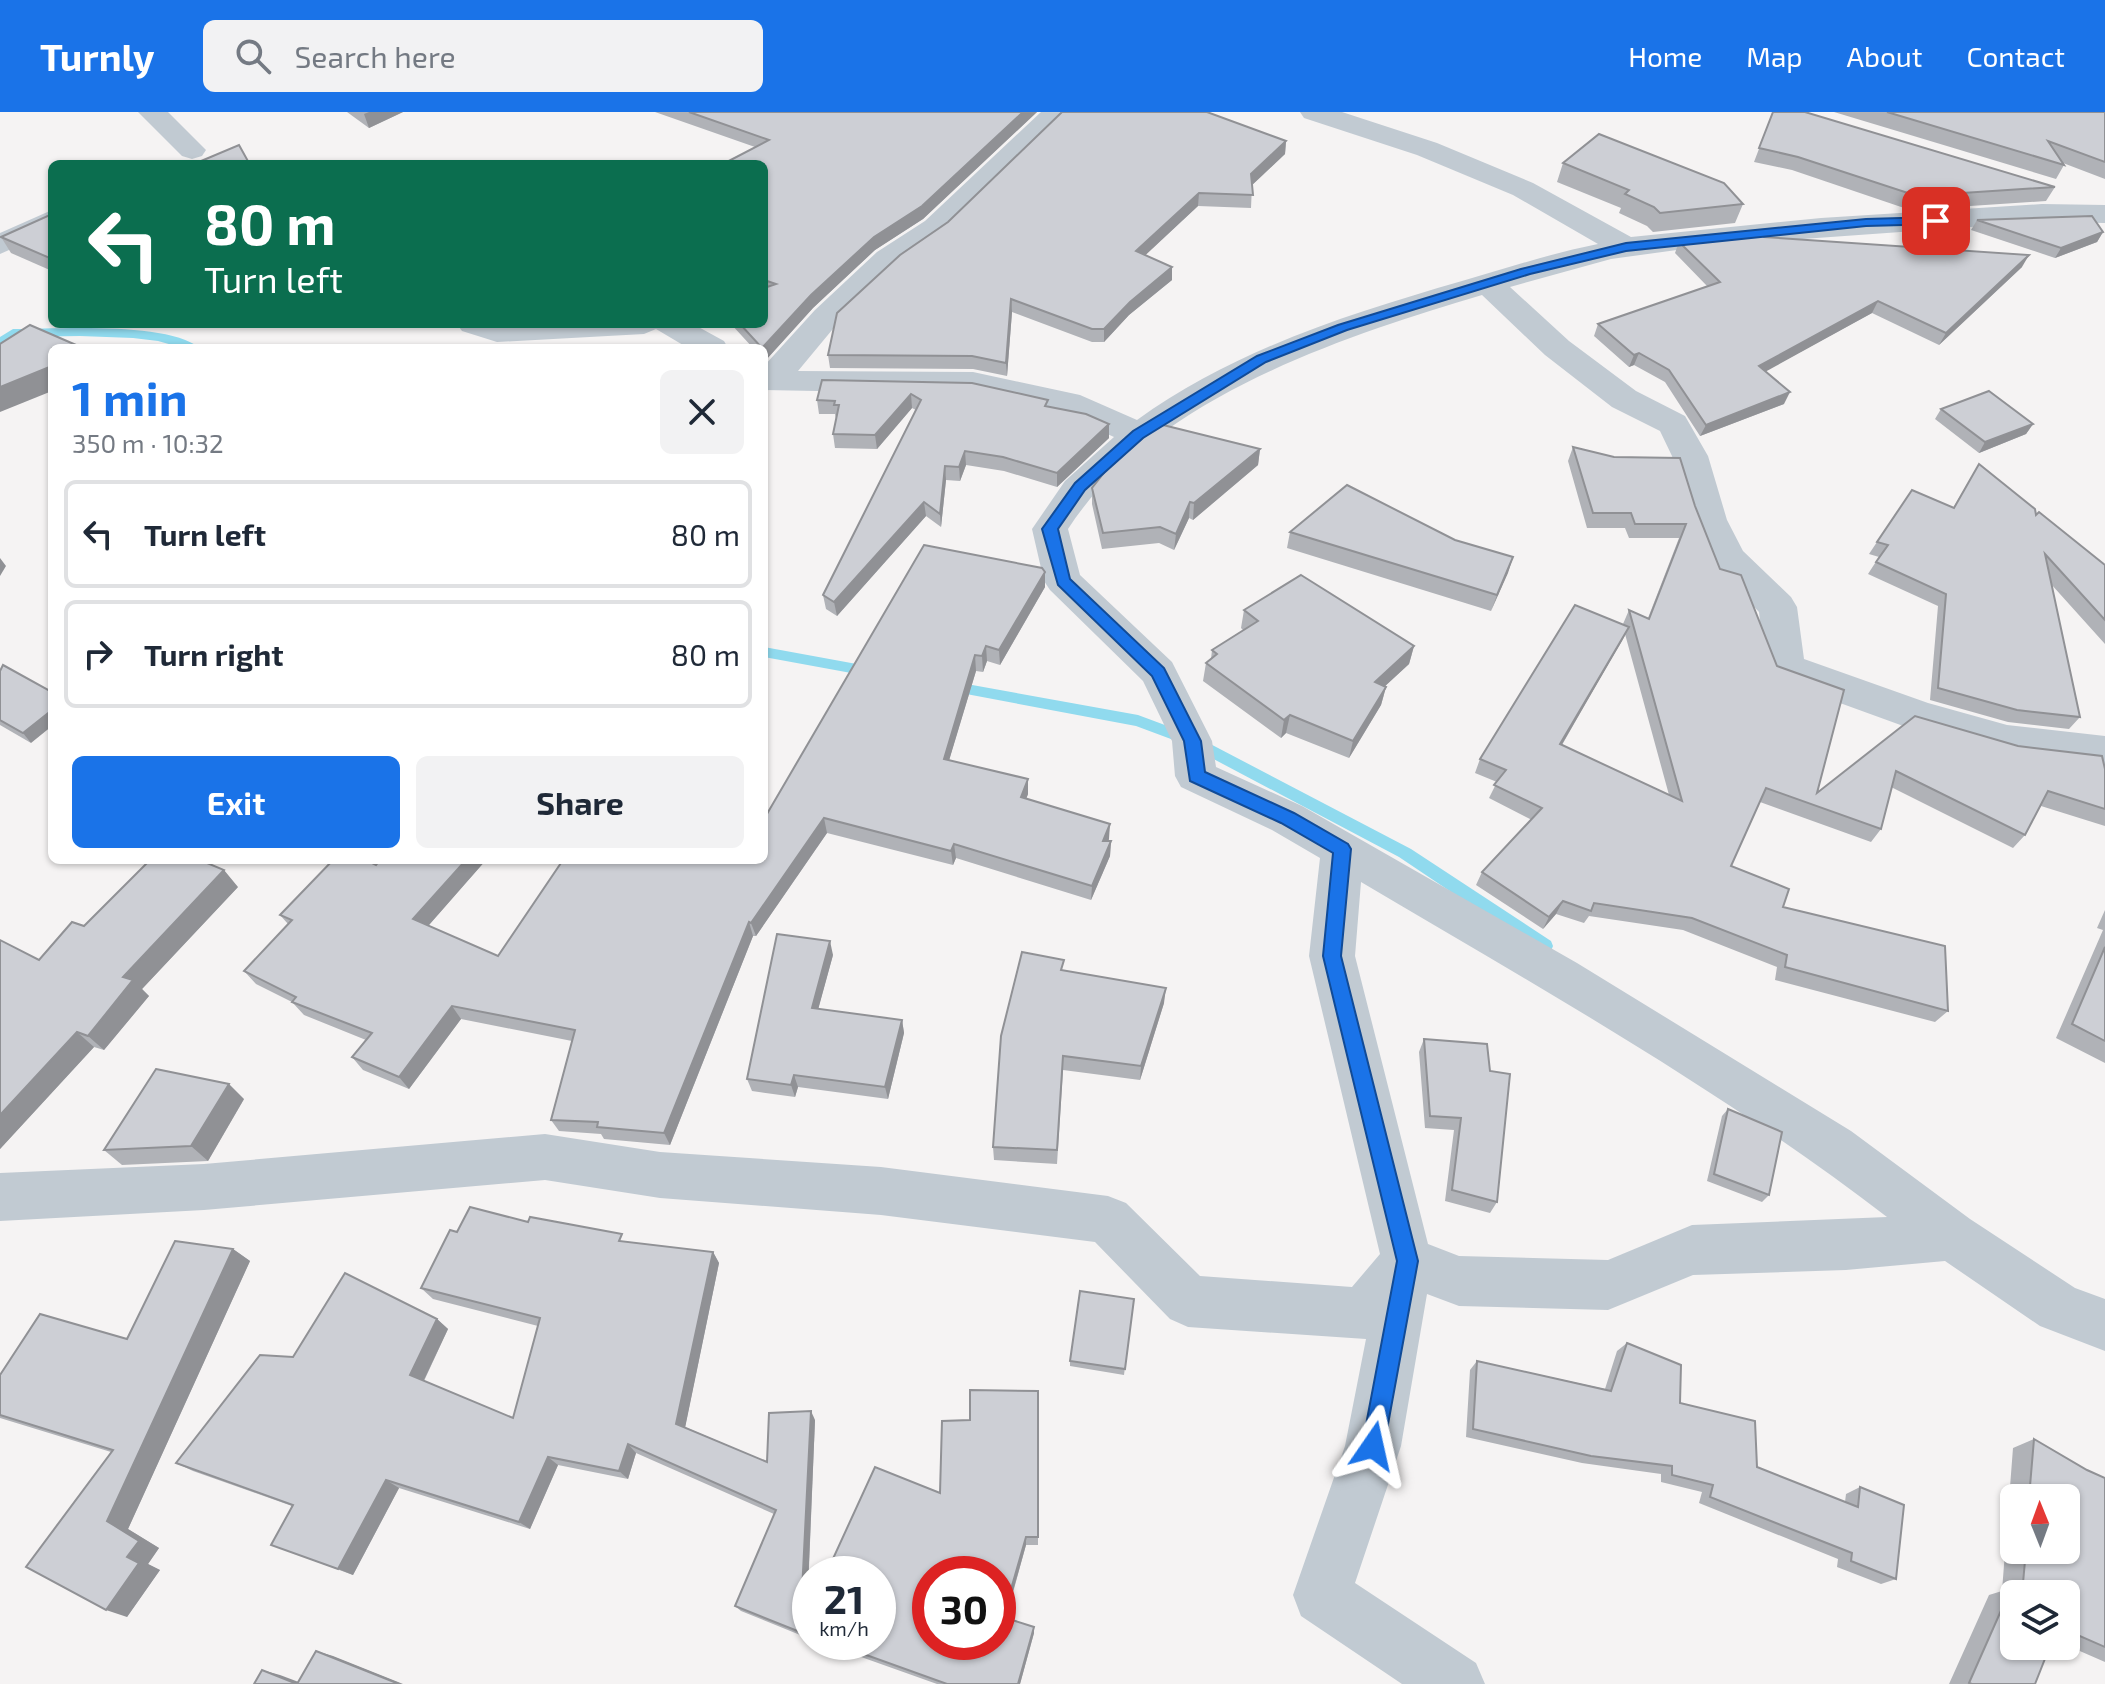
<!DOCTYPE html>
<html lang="en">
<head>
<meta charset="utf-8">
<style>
  body { margin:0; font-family:"Exo 2",sans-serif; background:#f2f2f3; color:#1f2937; height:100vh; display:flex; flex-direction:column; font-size:30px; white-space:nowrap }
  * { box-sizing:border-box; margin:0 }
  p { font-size:26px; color:#747a83 }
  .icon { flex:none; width:44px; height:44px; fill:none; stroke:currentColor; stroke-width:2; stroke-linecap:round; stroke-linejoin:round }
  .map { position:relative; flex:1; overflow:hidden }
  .sheet { position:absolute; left:48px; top:232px; width:720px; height:520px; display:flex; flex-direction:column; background:#fff; border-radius:12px; box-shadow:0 2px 6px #0004 }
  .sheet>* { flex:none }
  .top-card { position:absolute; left:48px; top:48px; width:720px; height:168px; border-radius:12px; box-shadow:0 2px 6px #0004; background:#0b6e4f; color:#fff; overflow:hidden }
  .needle { width:52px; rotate:359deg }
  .controls { position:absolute; left:2000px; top:1372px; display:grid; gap:16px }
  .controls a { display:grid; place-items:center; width:80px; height:80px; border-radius:12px; background:#fff; box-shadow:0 2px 6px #0004; font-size:40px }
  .speed { position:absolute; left:792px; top:1444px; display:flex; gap:16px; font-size:40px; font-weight:700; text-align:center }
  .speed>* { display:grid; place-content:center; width:104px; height:104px; border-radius:50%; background:#fff; box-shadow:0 2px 6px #0004; line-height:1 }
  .speed small { font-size:20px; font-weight:400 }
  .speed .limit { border:12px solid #d22; background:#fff; color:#111 }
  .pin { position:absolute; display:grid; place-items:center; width:68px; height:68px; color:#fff; margin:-34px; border-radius:16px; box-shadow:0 4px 12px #0006 }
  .me { position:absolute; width:88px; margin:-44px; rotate:11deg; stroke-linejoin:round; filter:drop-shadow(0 0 6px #0008) }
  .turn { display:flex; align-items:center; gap:28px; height:168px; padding:0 24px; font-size:36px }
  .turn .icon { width:104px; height:104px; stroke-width:2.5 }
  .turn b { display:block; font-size:56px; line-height:68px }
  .round { display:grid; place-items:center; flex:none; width:84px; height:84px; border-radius:12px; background:#f2f2f3 }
  .headline { display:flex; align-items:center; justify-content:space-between; height:136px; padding:0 24px }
  h1 { font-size:48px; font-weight:700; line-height:60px; color:#1a73e8 }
  .button { display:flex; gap:16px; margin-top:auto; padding:16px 24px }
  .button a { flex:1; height:92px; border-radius:12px; background:#1a73e8; color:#fff; font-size:32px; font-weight:700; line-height:92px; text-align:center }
  .button a+a { background:#f2f2f3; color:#1f2937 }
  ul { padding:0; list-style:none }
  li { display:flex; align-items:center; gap:24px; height:108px; margin:0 16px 12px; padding:0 8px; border:4px solid #e0e1e3; border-radius:12px }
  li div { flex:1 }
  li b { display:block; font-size:30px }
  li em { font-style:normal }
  header { display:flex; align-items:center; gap:48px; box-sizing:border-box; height:112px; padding:0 40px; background:#1a73e8; color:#fff }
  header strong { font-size:38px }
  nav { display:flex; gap:44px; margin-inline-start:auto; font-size:28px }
  .search { width:560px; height:72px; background:#f2f2f3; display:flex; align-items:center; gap:20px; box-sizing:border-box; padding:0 28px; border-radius:12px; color:#747a83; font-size:30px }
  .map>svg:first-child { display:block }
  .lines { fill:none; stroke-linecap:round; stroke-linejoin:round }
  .stream { fill:#90daee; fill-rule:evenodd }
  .street { fill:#c1cad2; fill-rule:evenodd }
  .wall { fill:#b0b2b7; fill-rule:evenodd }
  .shaded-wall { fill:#909195 }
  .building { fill:#cdcfd5; stroke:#909195; stroke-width:2; fill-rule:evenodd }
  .route { fill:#1a73e8; stroke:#114b97; stroke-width:2 }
</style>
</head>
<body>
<header>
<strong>Turnly</strong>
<div class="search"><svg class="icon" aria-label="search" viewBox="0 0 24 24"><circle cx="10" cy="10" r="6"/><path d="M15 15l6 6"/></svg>Search here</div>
<nav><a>Home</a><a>Map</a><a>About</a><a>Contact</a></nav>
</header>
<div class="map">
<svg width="2105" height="1572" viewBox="0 0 2105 1572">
  <rect width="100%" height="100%" fill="#f5f3f3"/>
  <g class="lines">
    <g class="stream">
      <path d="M13 217C56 217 167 209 200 236H183L158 229 133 226 80 224 16 225 0 235V225Z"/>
      <path d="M764 535 873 555 880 560 873 565 764 545Z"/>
      <path d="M950 569 1138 603 1197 625 1411 737 1551 829 1553 834 1551 839 1545 841 1539 839 1399 745 1187 633 1136 614 945 578 943 574 945 570Z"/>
    </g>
    <g class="street">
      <path d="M138 0H168L206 38 202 44 192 47 182 44Z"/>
      <path d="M1041 0H1071L947 121 899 154 837 212 798 259 973 260 1080 283 1137 308C1234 238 1348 202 1462 169 1507 156 1552 141 1598 132L1513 83 1417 43 1304 6 1300 0H1342L1437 31 1533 71 1631 125 1821 106 2042 92 2105 93V111L2042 110 1706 134 1611 147 1510 175 1569 229 1636 279 1685 304 1708 344 1727 408 1743 439 1791 485 1797 495 1804 547 1928 591 2007 613 2105 624V656L2007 645 1906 615 1771 566 1765 556 1759 500 1709 447 1691 408 1672 344 1660 319 1612 295 1545 243 1482 183C1341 225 1152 287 1068 417L1080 463 1172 550 1212 629 1216 655 1302 694 1577 851 1851 1019 1970 1107 2075 1176 2105 1187V1239L2040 1214 1945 1149 1846 1158 1693 1163 1608 1198 1459 1194 1427 1182 1401 1334 1355 1471 1476 1551 1485 1572H1402L1301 1504 1293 1483 1345 1334 1366 1227 1188 1215 1170 1207 1095 1130 881 1103 660 1086 545 1068 204 1098 0 1109V1061L204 1052 545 1022 660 1040 881 1055 1108 1084 1126 1091 1200 1164 1352 1175 1380 1142 1309 844 1320 746 1272 718 1181 675 1175 664 1172 629 1143 569 1050 478 1044 469 1032 417 1065 369 1114 325 1059 300 973 282 764 278V254L815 198 877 140 925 109ZM1361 770C1539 875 1723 979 1887 1105L1692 1113 1608 1148 1459 1144 1428 1132 1355 844Z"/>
      <path d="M52 98V119L0 142V121Z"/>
      <path d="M457 212H693L724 229 728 236H688L656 217 644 222 497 230 462 219Z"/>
    </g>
  </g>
  <g class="wall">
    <path d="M347 0H403L369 16Z"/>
    <path d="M655 0H1037L923 107 875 138 813 196 765 249 764 236H753L731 212H764V52L755 35Z"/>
    <path d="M1773 0 2055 75 2046 89 1910 98 1792 58 1754 50Z"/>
    <path d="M1834 0H2105V67L2063 51 2064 53 2056 67Z"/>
    <path d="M1286 29 1285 42 1252 73 1251 96 1198 94 1145 143 1172 155V168L1129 203 1104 230H1092L1012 200 1007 264 973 257 830 256 828 243 948 110Z"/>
    <path d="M1563 51 1743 92 1735 111 1653 120 1647 114 1619 101 1621 96 1557 70Z"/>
    <path d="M52 102V159L11 141 1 125Z"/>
    <path d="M1977 108 2103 120 2097 130 2055 146 1971 118Z"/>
    <path d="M1764 125 2022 155 1939 233 1872 201 1765 259 1784 292 1700 324 1665 270 1634 253 1629 255 1594 224 1598 212 1708 175 1675 141 1679 130Z"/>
    <path d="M822 268 1049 295 1109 326 1057 375 1004 359 966 353 960 369 946 368 941 415 926 404 837 504 826 497 823 483 916 298 912 296 877 337 835 336 833 322 836 307 835 302H819L817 288Z"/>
    <path d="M1941 297 2033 312 2026 322 1979 341 1935 307Z"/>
    <path d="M1573 335 1695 394 1720 457 1817 681 1915 604 2018 634 2105 657V714L2041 694 2025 723 2013 736 1891 675 1881 717 1871 730 1760 690 1731 754 1783 795 1948 899 1935 910 1775 868 1777 855 1683 818 1589 804 1584 811 1556 802 1543 817 1476 773 1482 760 1532 708 1489 686 1497 670 1475 661 1480 647 1623 512 1629 498 1648 506 1679 426H1629L1625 416H1587L1568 349ZM1625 522 1669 683 1562 633Z"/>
    <path d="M1260 337 1258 353 1193 408 1189 406 1174 438 1159 431 1102 437 1092 392V376Z"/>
    <path d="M1979 352 2036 403 2105 453V532L2051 472 2080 605 2069 617 2008 610 1930 588 1938 494 1868 462 1879 445 1869 442 1877 430 1953 396Z"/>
    <path d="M1290 420 1455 428 1513 445 1491 499 1287 436Z"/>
    <path d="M1045 460V475L1000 553 987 549 983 560 976 559 949 648 1028 682 1026 687 1109 727 1108 729H1111L1110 744 1091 788 956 746 953 753 827 721 756 824H753L670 1033 604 1027 601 1022 559 1019 551 1008 572 929 461 907 409 977 363 958 352 945 366 928 304 903 292 890 256 872 244 859 288 812 280 803 376 753 380 748H486L428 814 498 844 764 748Z"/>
    <path d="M1244 498 1414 534 1409 552 1385 574 1386 575 1381 593 1349 646 1286 621 1281 626 1203 569 1206 551 1211 547 1212 538 1243 518 1241 516Z"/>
    <path d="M0 559 31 631 0 613Z"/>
    <path d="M238 775 142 877 149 884 104 938 94 935 0 1037V828L39 848 84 814Z"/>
    <path d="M2105 798V951L2056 926 2103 818 2097 816Z"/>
    <path d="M833 843 818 897 902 908 904 921 888 987 798 975 795 985 752 979 747 967Z"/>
    <path d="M1063 858 1164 891 1140 968 1063 958 1057 1052 994 1048 993 1035Z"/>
    <path d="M1424 927 1497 1090 1490 1101 1445 1089 1454 1018 1425 1016 1419 940Z"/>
    <path d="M244 987 208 1049 122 1053 104 1038Z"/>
    <path d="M1728 997 1769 1083 1762 1090 1707 1069 1722 1004Z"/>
    <path d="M528 1110 627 1130 713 1140 719 1151 685 1315 767 1350 815 1308 807 1505 810 1498V1527L741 1499 735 1494 774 1402 636 1341 628 1367 558 1353 530 1417 399 1376 353 1463 271 1433 292 1394 193 1359 176 1351 293 1245 437 1207 448 1217 424 1269 513 1306 538 1214 433 1187 421 1176 457 1120Z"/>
    <path d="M233 1137 250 1149 128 1417 159 1436 148 1452 160 1458 127 1505 111 1340 0 1306V1263L127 1227Z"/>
    <path d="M1134 1187 1124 1263 1070 1254V1249Z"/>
    <path d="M1627 1231 1680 1291 1757 1355 1845 1390 1846 1382 1860 1375 1896 1467 1881 1472 1837 1455 1838 1447 1699 1391 1702 1380 1661 1370V1362L1582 1351 1466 1325 1470 1258 1477 1249 1605 1277 1617 1239Z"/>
    <path d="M1038 1279V1433H1026L1006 1506 1034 1515V1521L1020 1572H937L819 1530H878L970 1308Z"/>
    <path d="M2034 1327 2087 1358 2105 1366V1550L2066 1533V1482L2035 1572H1949L1989 1483 2002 1479 2013 1336ZM2014 1386H2066V1438H2014Z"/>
  </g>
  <g class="shaded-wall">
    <path d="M369 0H403L369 16 364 2Z"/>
    <path d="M1023 0H1037L923 107 875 138 813 196 765 249 764 236H762L811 183 874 125Z"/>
    <path d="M1286 29 1285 42 1250 75 1251 62Z"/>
    <path d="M1199 81 1198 94 1136 152V139Z"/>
    <path d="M2103 120 2097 130 2055 146 2061 136Z"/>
    <path d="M2029 143 2022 155 1939 233 1946 221Z"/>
    <path d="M1172 155V168L1129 203 1104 230V217L1130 190Z"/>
    <path d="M1011 187 1012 200 1007 264 1006 251Z"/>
    <path d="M1878 189 1872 201 1754 266 1759 254Z"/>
    <path d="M1639 241 1634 253 1629 255 1634 243Z"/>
    <path d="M52 254V279L0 300V275Z"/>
    <path d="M1790 280 1784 292 1700 324 1706 313Z"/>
    <path d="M911 282 912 296 877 337 875 323Z"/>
    <path d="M1109 312V326L1057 375V361Z"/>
    <path d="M2033 312 2026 322 1979 341 1985 330Z"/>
    <path d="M1260 337 1258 353 1193 408 1194 391Z"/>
    <path d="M965 339 966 353 960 369 959 355Z"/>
    <path d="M945 354 946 368 941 415 940 402Z"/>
    <path d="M924 390 926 404 837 504 834 490Z"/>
    <path d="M1190 390 1189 406 1174 438 1176 422Z"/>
    <path d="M1513 445 1508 461 1491 499 1497 483Z"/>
    <path d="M0 446 6 454 0 464Z"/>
    <path d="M1045 460V475L1000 553 999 538Z"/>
    <path d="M1629 515 1622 529 1554 646 1560 632Z"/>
    <path d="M986 534 987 549 983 560 982 544Z"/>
    <path d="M1414 534 1409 552 1370 588 1375 570Z"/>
    <path d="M975 543 976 559 945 662 944 647Z"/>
    <path d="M1386 575 1381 593 1349 646 1353 629Z"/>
    <path d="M52 598V614L31 631 23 621Z"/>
    <path d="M1290 603 1286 621 1281 626 1284 608Z"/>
    <path d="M1028 667V682L1021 700V685Z"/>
    <path d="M824 706 827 721 756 824 751 811Z"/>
    <path d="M1110 712 1109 727 1102 743 1103 729Z"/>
    <path d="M1111 729 1110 744 1091 788 1092 774Z"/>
    <path d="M954 732 956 746 953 753 951 739Z"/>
    <path d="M466 748H486L422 821 413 807Z"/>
    <path d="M224 758 238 775 142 877 149 884 104 938 88 924 123 865Z"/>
    <path d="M1563 789 1556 802 1543 817 1549 805Z"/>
    <path d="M749 810 753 824 670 1033 664 1021Z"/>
    <path d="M830 829 833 843 815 909 812 896Z"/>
    <path d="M1166 876 1164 891 1140 968 1141 954Z"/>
    <path d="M452 894 461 907 409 977 399 965Z"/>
    <path d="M902 908 904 921 888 987 885 975Z"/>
    <path d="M77 920 94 935 0 1037V1003Z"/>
    <path d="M794 963 798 975 795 985 791 973Z"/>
    <path d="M229 972 244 987 208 1049 191 1034Z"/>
    <path d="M233 1137 250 1149 128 1417 159 1436 148 1452 160 1458 127 1505 106 1498 127 1445 107 1409Z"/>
    <path d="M713 1140 719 1151 684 1321 676 1312Z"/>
    <path d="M437 1207 448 1217 422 1272 410 1263Z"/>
    <path d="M811 1299 815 1308 806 1522 800 1520Z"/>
    <path d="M628 1332 636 1341 628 1367 619 1359Z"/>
    <path d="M548 1345 558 1353 530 1417 519 1410Z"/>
    <path d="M386 1368 399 1376 353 1463 338 1457Z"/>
    <path d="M1026 1425V1433L1004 1511 1003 1505Z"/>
    <path d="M1034 1515V1521L1020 1572H1018Z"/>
    <path d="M316 1539 333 1544 403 1572H399Z"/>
    <path d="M262 1558 280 1563 304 1572H297Z"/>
  </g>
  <g class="building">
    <path d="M689 0H1023L922 94 874 125 811 183 762 236 740 212H764V176L776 172 764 168V52H723L769 28Z"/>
    <path d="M1062 0H1207L1286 29 1251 62 1253 83 1199 81 1136 139 1172 155 1130 190 1104 217H1092L1011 187 1006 251 972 244 828 243 837 201 900 143 948 110Z"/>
    <path d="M1773 0H1805L2055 75 1917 84 1798 45 1759 36Z"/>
    <path d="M1887 0H2105V50L2048 29 2064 53Z"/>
    <path d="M1599 22 1724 71 1743 92 1660 101 1654 95 1625 82 1629 78 1563 51Z"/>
    <path d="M239 33 249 51 247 52H194Z"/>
    <path d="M52 102V147L1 125Z"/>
    <path d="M2092 104 2103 120 2061 136 1977 108Z"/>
    <path d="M1761 122 1764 125 2029 143 1946 221 1878 189 1759 254 1790 280 1706 313 1669 258 1639 241 1634 243 1598 212 1720 170 1679 130Z"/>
    <path d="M30 213 83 236H52V254L0 275V232Z"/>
    <path d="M822 268 972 271 1048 288 1045 294 1086 302 1109 312 1057 361 1003 345 965 339 959 355 945 354 940 402 924 390 834 490 823 483 921 288 911 282 875 323 833 322 839 293H834L835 289 817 288Z"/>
    <path d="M1989 279 2033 312 1985 330 1941 297Z"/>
    <path d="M1159 312 1260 337 1194 391 1190 390 1176 422 1160 415 1103 421 1092 376 1107 357Z"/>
    <path d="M1573 335 1614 345 1680 346 1695 394 1720 457 1741 463 1777 554 1844 578 1817 681 1915 604 2018 634 2102 644 2105 657V697L2048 679 2025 723 1896 659 1881 717 1766 676 1731 754 1789 777 1783 795 1945 834 1948 899 1785 855 1787 843 1692 806 1594 791 1591 799 1563 789 1549 805 1482 760 1542 696 1494 673 1506 658 1480 647 1575 493 1629 515 1560 632 1682 689 1629 498 1649 507 1686 412H1635L1631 401H1593Z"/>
    <path d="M1979 352 2035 397 2036 403 2039 400 2105 453V508L2045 442 2080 605 2017 598 1938 576 1946 482 1876 450 1888 433 1877 430 1912 378 1954 396Z"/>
    <path d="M1347 373 1455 428 1513 445 1497 483 1290 420Z"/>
    <path d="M924 433 1042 456 1045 460 999 538 986 534 982 544 975 543 944 647 1028 667 1021 685 1110 712 1103 729H1111L1092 774 954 732 951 739 824 706 751 811 749 810 664 1021 597 1015 598 1010 551 1008 575 918 452 894 399 965 352 945 372 921 292 890 296 885 244 859 292 808 280 803 333 748H366L376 753 380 748H466L413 807 498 844 563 748H764V707Z"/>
    <path d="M1301 463 1414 534 1375 570 1386 575 1353 629 1290 603 1284 608 1206 551 1217 542 1212 538 1258 509 1244 498Z"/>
    <path d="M3 553 52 580V598L23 621 0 608V559Z"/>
    <path d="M150 748H200L224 758 123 865 133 868 88 924 77 920 0 1003V828L39 848 72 810 84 814Z"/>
    <path d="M777 822 830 829 812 896 902 908 885 975 794 963 791 973 747 967Z"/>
    <path d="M2105 835V929L2072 912Z"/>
    <path d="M1022 840 1064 848 1061 858 1166 876 1141 954 1063 944 1057 1038 993 1035 1001 924Z"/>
    <path d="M1424 927 1487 932 1490 959 1510 962 1497 1090 1452 1078 1461 1006 1430 1004Z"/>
    <path d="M156 957 229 972 191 1034 104 1038Z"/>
    <path d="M1728 997 1782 1020 1769 1083 1714 1062Z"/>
    <path d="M470 1095 528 1110 530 1105 622 1122 619 1129 713 1140 676 1312 767 1350 769 1301 811 1299 800 1520 735 1494 776 1398 628 1332 619 1359 548 1345 519 1410 386 1368 338 1457 271 1433 293 1393 176 1351 260 1243 293 1245 345 1161 437 1207 410 1263 513 1306 540 1206 421 1176 450 1118 457 1120Z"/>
    <path d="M175 1129 233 1137 107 1409 139 1429 127 1445 139 1451 106 1498 26 1455 113 1338 0 1303V1263L40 1202 127 1227Z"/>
    <path d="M1080 1179 1134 1187 1125 1257 1070 1249Z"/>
    <path d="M1627 1231 1681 1253 1680 1291 1755 1309 1757 1355 1858 1395 1860 1375 1904 1393 1896 1467 1851 1449 1852 1441 1710 1385 1713 1373 1672 1363V1354L1591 1344 1473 1317 1477 1249 1611 1279Z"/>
    <path d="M970 1278 1038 1279V1425H1026L1003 1505 1034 1515 1018 1572H947L830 1530H878V1462H826L875 1355 940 1381 942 1309 970 1308ZM930 1462H998V1530H930Z"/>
    <path d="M2034 1327 2087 1358 2105 1366V1535L2066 1518V1482H2014V1534H2050L2035 1572H1972L1969 1571 2011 1476 2022 1482 2026 1438H2066V1386H2029Z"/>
    <path d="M810 1498V1523L800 1519Z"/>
    <path d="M316 1539 399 1572H254L262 1558 297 1572Z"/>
  </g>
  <path class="route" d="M1936 105 1942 109 1940 112 1866 114 1626 139 1530 162 1347 218 1266 250 1143 326 1085 378 1058 417 1070 467 1164 556 1201 629 1205 660 1294 701 1348 732 1351 737 1341 844 1418 1149 1384 1334 1381 1342 1373 1346 1365 1342 1362 1334 1397 1149 1323 844 1333 741 1281 711 1190 669 1184 629 1152 564 1058 473 1042 417 1075 371 1133 319 1257 244 1338 213 1521 157 1626 131 1866 107Z"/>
</svg>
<div class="controls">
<a><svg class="needle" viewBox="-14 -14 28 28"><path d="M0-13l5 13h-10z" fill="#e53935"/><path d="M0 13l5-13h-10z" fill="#747a83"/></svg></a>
<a><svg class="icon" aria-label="layers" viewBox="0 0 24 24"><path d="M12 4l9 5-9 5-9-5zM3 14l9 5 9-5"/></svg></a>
</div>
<div class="speed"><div>21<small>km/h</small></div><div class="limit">30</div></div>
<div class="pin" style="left:1936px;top:109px;background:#d93025"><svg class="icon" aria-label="arrive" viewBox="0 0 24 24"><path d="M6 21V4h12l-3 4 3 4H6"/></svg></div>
<svg class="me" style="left:1373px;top:1334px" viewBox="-20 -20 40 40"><path d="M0-17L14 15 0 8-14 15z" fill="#1a73e8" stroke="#fff" stroke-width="4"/></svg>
<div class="top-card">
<div class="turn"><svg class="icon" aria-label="left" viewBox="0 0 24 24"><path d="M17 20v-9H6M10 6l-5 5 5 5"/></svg><div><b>80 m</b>Turn left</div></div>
</div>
<section class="sheet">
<div class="headline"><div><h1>1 min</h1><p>350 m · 10:32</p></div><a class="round"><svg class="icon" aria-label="close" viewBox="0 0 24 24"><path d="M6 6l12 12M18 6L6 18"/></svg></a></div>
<ul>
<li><svg class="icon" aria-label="left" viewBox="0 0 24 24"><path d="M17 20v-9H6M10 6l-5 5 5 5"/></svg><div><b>Turn left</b></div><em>80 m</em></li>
<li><svg class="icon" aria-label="right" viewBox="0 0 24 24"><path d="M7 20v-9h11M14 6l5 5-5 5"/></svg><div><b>Turn right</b></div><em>80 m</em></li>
</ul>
<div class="button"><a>Exit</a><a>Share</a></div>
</section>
</div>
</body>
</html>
